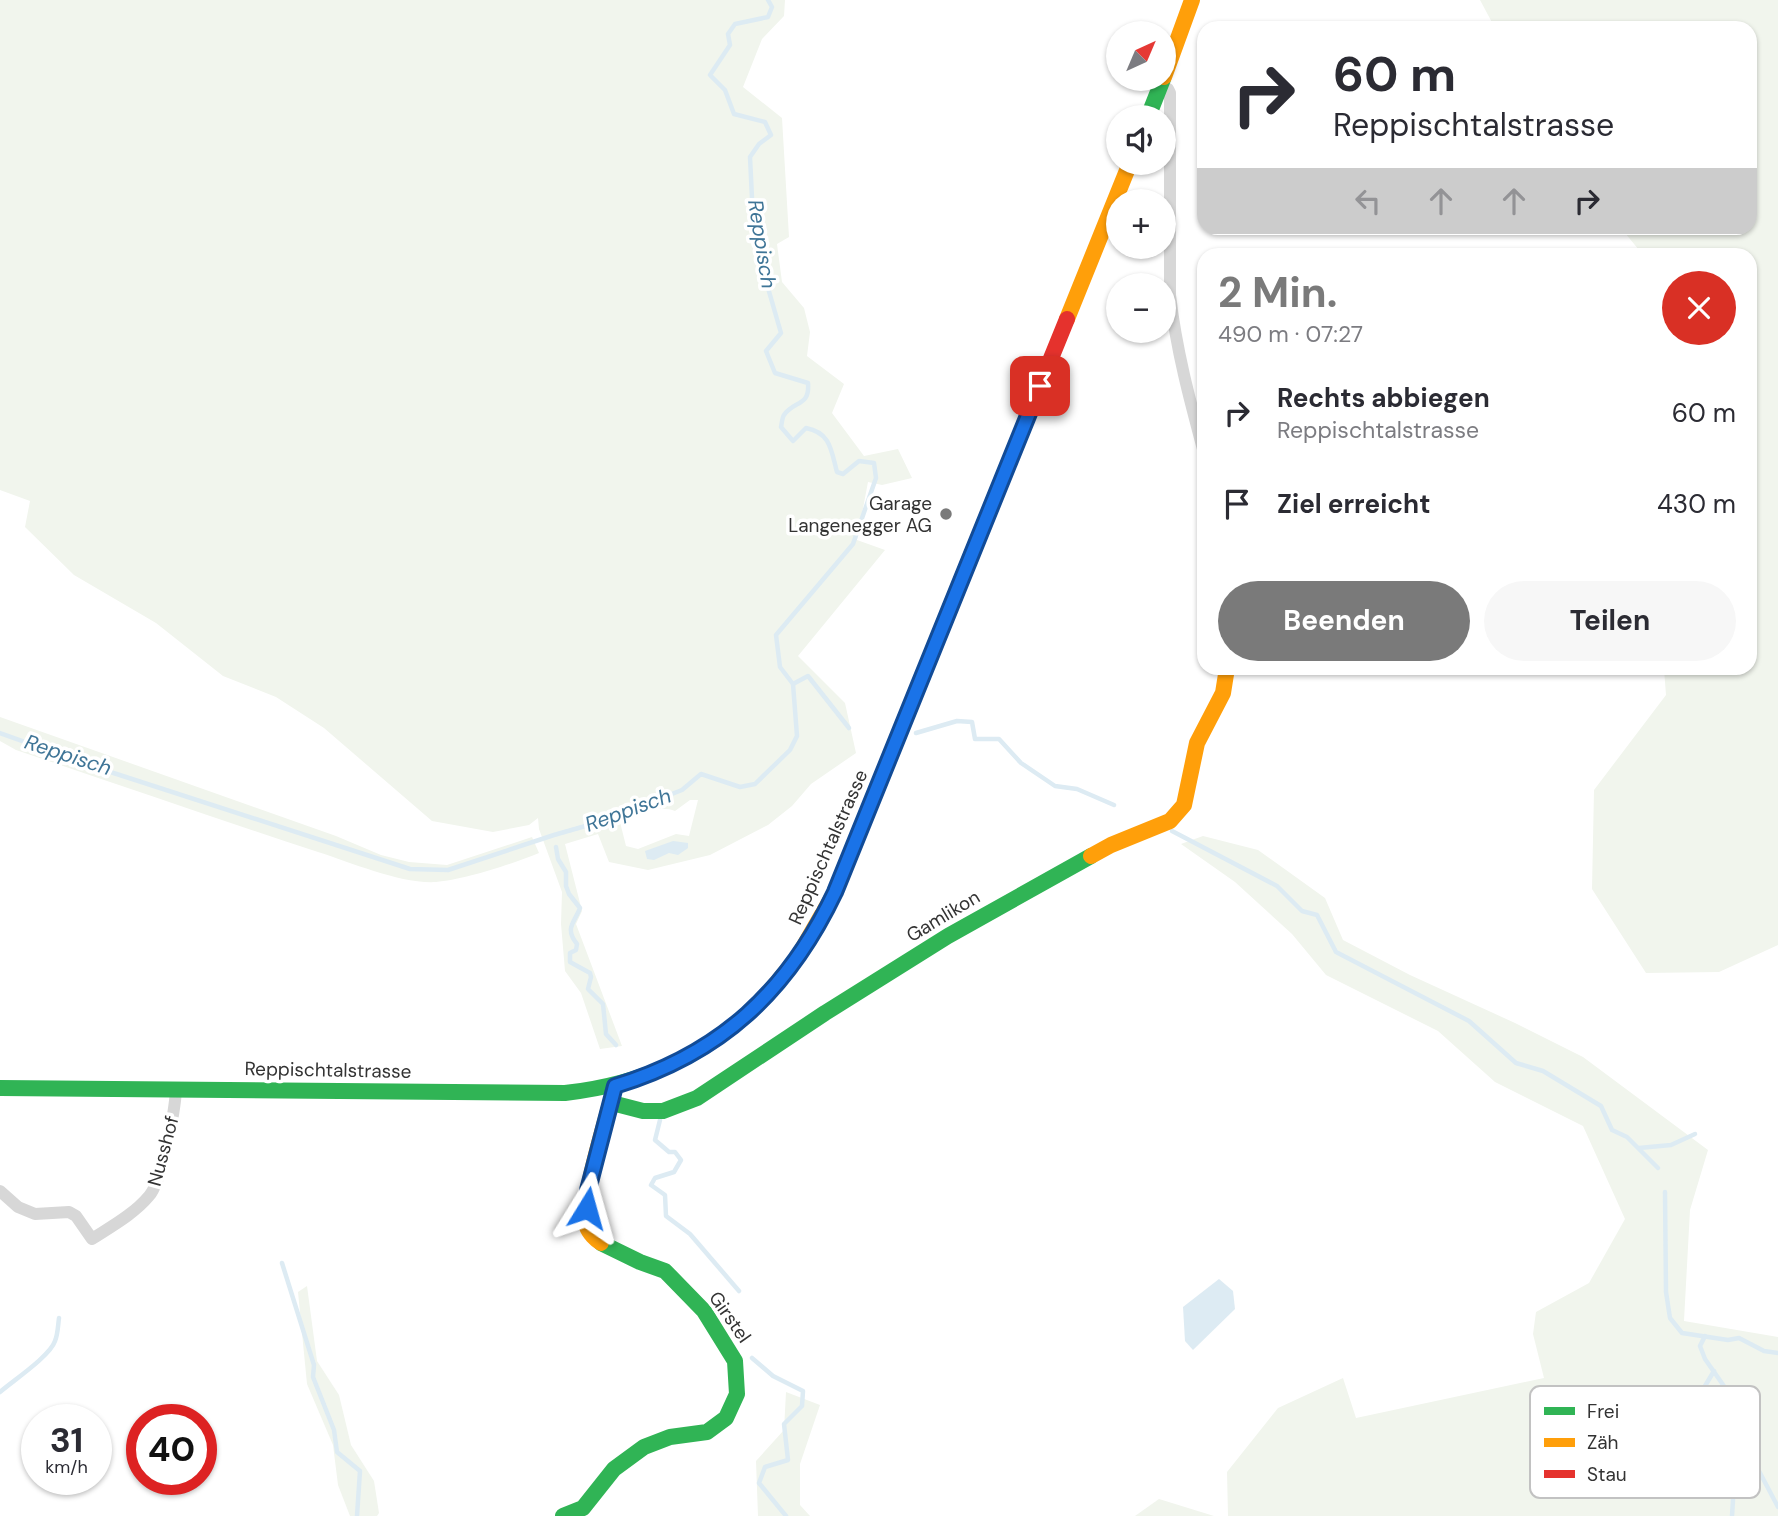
<!DOCTYPE html>
<html lang="de">
<head>
<meta charset="utf-8">
<style>
  body { margin:0; font-family:"DM Sans",sans-serif; background:#f7f7f7; color:#2b2b33; height:100vh; display:flex; flex-direction:column; font-size:26px; white-space:nowrap }
  * { box-sizing:border-box; margin:0 }
  p { font-size:23px; color:#7c7c81 }
  .icon { flex:none; width:38px; height:38px; fill:none; stroke:currentColor; stroke-width:2; stroke-linecap:round; stroke-linejoin:round }
  .map { position:relative; flex:1; overflow:hidden }
  .sheet { position:absolute; left:1197px; top:248px; width:560px; height:427px; display:flex; flex-direction:column; background:#fff; border-radius:21px; box-shadow:0 2px 5px #0004 }
  .sheet>* { flex:none }
  .guide { position:absolute; left:1197px; top:21px; width:560px; height:214px; border-radius:21px; box-shadow:0 2px 5px #0004; background:#fff; color:#2b2b33; overflow:hidden }
  .needle { width:46px; rotate:44deg }
  .tools { position:absolute; left:1106px; top:21px; display:grid; gap:14px }
  .tools a { display:grid; place-items:center; width:70px; height:70px; border-radius:50%; background:#fff; box-shadow:0 2px 5px #0004; font-size:35px }
  .speed { position:absolute; left:21px; top:1404px; display:flex; gap:14px; font-size:35px; font-weight:700; text-align:center }
  .speed>* { display:grid; place-content:center; width:91px; height:91px; border-radius:50%; background:#fff; box-shadow:0 2px 5px #0004; line-height:1 }
  .speed small { font-size:18px; font-weight:400 }
  .speed .limit { border:10px solid #d22; background:#fff; color:#111 }
  .pin { position:absolute; display:grid; place-items:center; width:60px; height:60px; color:#fff; margin:-30px; border-radius:14px; box-shadow:0 4px 10px #0006 }
  .me { position:absolute; width:77px; margin:-38px; rotate:8deg; stroke-linejoin:round; filter:drop-shadow(0 0 5px #0008) }
  .turn { display:flex; align-items:center; gap:24px; height:147px; padding:0 21px; font-size:32px }
  .turn .icon { width:91px; height:91px; stroke-width:2.5 }
  .turn b { display:block; font-size:49px; line-height:60px }
  .lanes { display:flex; align-items:center; height:66px; padding:0 21px; background:#0003; justify-content:center; gap:35px; direction:ltr }
  .lanes .off { opacity:.35 }
  .round { display:grid; place-items:center; flex:none; width:74px; height:74px; border-radius:37px; background:#f7f7f7 }
  .overview { display:flex; align-items:center; justify-content:space-between; height:119px; padding:0 21px }
  h1 { font-size:42px; font-weight:700; line-height:52px; color:#7a7a7a }
  .primary-button { display:flex; gap:14px; margin-top:auto; padding:14px 21px }
  .primary-button a { flex:1; height:80px; border-radius:42px; background:#7a7a7a; color:#fff; font-size:28px; font-weight:700; line-height:80px; text-align:center }
  .primary-button a+a { background:#f7f7f7; color:#2b2b33 }
  ul { padding:0; list-style:none }
  li { display:flex; align-items:center; gap:21px; height:91px; padding:0 21px }
  li div { flex:1 }
  li b { display:block; font-size:26px }
  li em { font-style:normal }
  .map>svg:first-child { display:block }
  .green { fill:#f1f5ed; fill-rule:evenodd }
  .water { fill:#ddebf3 }
  .lines { fill:none; stroke-linecap:round; stroke-linejoin:round }
  .stream { stroke:#ddebf3; stroke-width:4.5 }
  .street { stroke:#d7d7d7; stroke-width:12 }
  .fast { stroke:#30b455; stroke-width:16 }
  .slow { stroke:#ff9f0a; stroke-width:16 }
  .jam { stroke:#e5322d; stroke-width:16 }
  .route-casing { stroke:#114b97; stroke-width:18 }
  .route { stroke:#1a73e8; stroke-width:12 }
  .poi-dot { fill:#7a7a7a; stroke:#fff; stroke-width:2.5 }
  .labels { text-anchor:middle; dominant-baseline:central; stroke-width:7; stroke-linejoin:round; paint-order:stroke }
  .poi-label { font-size:19px; fill:#333; stroke:#fff; text-anchor:end }
  .street-label { font-size:19px; fill:#333; stroke:#fff }
  .water-label { font-size:21px; font-style:italic; fill:#3f7597; stroke:#fff }
  .key { fill:#fff; stroke:#c2c2c2; stroke-width:2 }
  .key-label { font-size:19px; fill:#333 }
</style>
</head>
<body>
<div class="map">
<svg width="1778" height="1516" viewBox="0 0 1778 1516">
  <rect width="100%" height="100%" fill="#fff"/>
  <g class="green">
    <path d="M0 0H785L784 16 762 39 743 87 782 118 789 237 777 244 782 282 804 308 810 332 807 356 844 384 832 413 864 456 898 449 912 478 882 485 868 482 857 540 885 550 798 656 845 703 856 753 811 784 792 806 768 825 710 855 648 870 609 862 598 834 565 844 582 911 576 924 622 1046 600 1049 581 993 565 971 561 924 562 892 539 829 538 818 529 825 493 832 432 821 324 728 276 697 223 676 156 623 74 575 25 527 30 501 0 490ZM690 800H698L689 836 676 834 638 849 626 846 620 822C635 815 659 804 675 811Z"/>
    <path d="M1480 0H1778V945L1719 972 1646 973 1592 889 1594 790 1666 695 1664 669 1750 668V362L1756 348 1750 329V256L1643 255 1621 228H1750V28H1495Z"/>
    <path d="M0 717 336 836 381 855 409 862 447 865 532 837 539 853C513 864 463 880 436 882 400 884 353 863 318 852 217 819 117 784 16 750L0 741Z"/>
    <path d="M1203 836 1258 850 1325 898 1343 940 1410 975 1515 1023 1583 1057 1708 1150 1690 1210 1684 1321 1778 1337V1516H1228L1227 1472 1278 1408 1343 1378 1356 1418 1544 1378 1533 1334 1536 1312 1589 1283 1625 1219 1583 1126 1495 1082 1438 1031 1326 975 1292 934 1235 882 1181 844Z"/>
    <path d="M307 1286 317 1361 339 1395 351 1445 374 1481 379 1513 377 1516H350L338 1485 333 1445 307 1384 298 1292Z"/>
    <path d="M786 1392 820 1405 800 1464V1505L810 1516H758L756 1461 784 1430Z"/>
    <path d="M1159 1499 1214 1516H1135Z"/>
  </g>
  <g class="water">
    <path d="M673 841 688 843V848L678 855 669 853 654 860 647 859 645 851Z"/>
    <path d="M1219 1279 1233 1291 1235 1309 1193 1350 1185 1341 1183 1307Z"/>
  </g>
  <g class="lines">
    <g class="stream">
      <path d="M793 684 808 676 849 728"/>
      <path d="M0 733 95 767 410 869 448 870 554 835 603 821 682 790 701 774 740 787 755 784 790 750 797 736 793 684 780 667 776 635 853 544 876 478 874 463 859 461 843 474 837 472C831 450 831 433 806 428L793 441 781 427C782 423 782 418 784 415 794 400 810 407 808 383L775 373 766 351 781 333 762 267 761 230 752 198 750 157 759 144 771 135 765 122 734 114 725 90 710 75 730 45 728 34 735 24 768 17 772 7 768 0"/>
      <path d="M916 733 957 721 972 722 975 739H999L1021 763 1055 786 1077 789 1114 805"/>
      <path d="M1172 831 1277 886 1302 911 1317 915 1336 952 1469 1021 1516 1063 1543 1071 1601 1106 1612 1130 1627 1137 1658 1168"/>
      <path d="M556 847 558 859 566 872V886L569 894 580 908C575 922 564 928 577 944L576 950 570 953V962L590 973 591 977 588 989 603 1004 606 1034 616 1045"/>
      <path d="M660 1120 655 1140 669 1152H675L681 1160 674 1172 655 1178 651 1185 665 1195 666 1216 690 1234 739 1291"/>
      <path d="M1639 1148 1671 1145 1695 1134"/>
      <path d="M1665 1192 1666 1292 1670 1318 1682 1333 1728 1340 1739 1338 1764 1351 1778 1353"/>
      <path d="M282 1263 314 1365 313 1377 334 1430 337 1452 360 1471 357 1516"/>
      <path d="M1705 1336 1700 1346 1705 1359 1726 1389 1740 1415 1759 1471 1778 1507"/>
      <path d="M752 1358 773 1376 803 1391 802 1406 784 1424 788 1460 765 1467 759 1483 786 1516"/>
      <path d="M1714 1371 1705 1386 1706 1411 1735 1468 1732 1516"/>
      <path d="M0 1392C14 1380 50 1356 55 1341 58 1334 58 1325 59 1318"/>
    </g>
    <g class="street">
      <path d="M1161 85 1168 89 1170 93V295C1176 349 1190 401 1204 453"/>
      <path d="M0 1191 18 1207 35 1214 69 1212 76 1216 92 1239C112 1226 134 1214 149 1196 162 1182 175 1110 176 1089"/>
    </g>
    <g class="fast">
      <path d="M1148 117 1163 79"/>
      <path d="M0 1088 565 1093C645 1084 708 1055 765 997"/>
      <path d="M612 1103 643 1111H663L697 1098 825 1013 948 936 1091 856"/>
      <path d="M563 1516 583 1508 614 1469 644 1447 670 1437 707 1432 726 1418 737 1394 735 1361 704 1311 665 1271 640 1262 601 1243"/>
    </g>
    <g class="slow">
      <path d="M1164 77 1192 0"/>
      <path d="M1067 319 1130 163"/>
      <path d="M1091 856 1111 845 1170 821 1184 805 1197 743 1223 693 1227 668"/>
      <path d="M765 997 797 958 835 892 961 580"/>
      <path d="M601 1243C596 1240 589 1233 587 1227 579 1203 606 1120 613 1093"/>
    </g>
    <path class="jam" d="M961 580 1067 319"/>
  </g>
  <g class="lines">
    <g class="route-casing">
      <path id="route" d="M587 1208 588 1190 615 1086C721 1054 788 991 835 892L1040 386"/>
    </g>
    <use href="#route" class="route"/>
  </g>
  <circle class="poi-dot" cx="946" cy="514" r="7"/>
  <g class="labels">
    <g class="poi-label">
      <text x="932" y="503">Garage<tspan x="932" dy="22">Langenegger AG</tspan></text>
    </g>
    <g class="street-label">
      <text transform="translate(828 847) rotate(-66)">Reppischtalstrasse</text>
      <text transform="translate(943 916) rotate(-31)">Gamlikon</text>
      <text transform="translate(328 1070) rotate(1)">Reppischtalstrasse</text>
      <text transform="translate(163 1151) rotate(-75)">Nusshof</text>
      <text transform="translate(730 1317) rotate(55)">Girstel</text>
    </g>
    <g class="water-label">
      <text transform="translate(762 244) rotate(81)">Reppisch</text>
      <text transform="translate(68 755) rotate(18)">Reppisch</text>
      <text transform="translate(628 810) rotate(-20)">Reppisch</text>
    </g>
  </g>
  <rect x="1530" y="1386" width="230" height="112" rx="10" class="key"/>
  <rect x="1544" y="1407" width="31" height="8" fill="#30b455"/>
  <rect x="1544" y="1438" width="31" height="9" fill="#ff9f0a"/>
  <rect x="1544" y="1470" width="31" height="8" fill="#e5322d"/>
  <g class="key-label">
    <text x="1587" y="1418">Frei</text>
    <text x="1587" y="1449">Zäh</text>
    <text x="1587" y="1481">Stau</text>
  </g>
</svg>
<div class="tools">
<a><svg class="needle" viewBox="-14 -14 28 28"><path d="M0-13l5 13h-10z" fill="#e53935"/><path d="M0 13l5-13h-10z" fill="#7c7c81"/></svg></a>
<a><svg class="icon" aria-label="sound" viewBox="0 0 24 24"><path d="M4 9h4l5-4v14l-5-4H4zM17 9q2 3 0 6"/></svg></a>
<a>+</a>
<a>−</a>
</div>
<div class="speed"><div>31<small>km/h</small></div><div class="limit">40</div></div>
<div class="pin" style="left:1040px;top:386px;background:#d93025"><svg class="icon" aria-label="arrive" viewBox="0 0 24 24"><path d="M6 21V4h12l-3 4 3 4H6"/></svg></div>
<svg class="me" style="left:587px;top:1208px" viewBox="-20 -20 40 40"><path d="M0-17L14 15 0 8-14 15z" fill="#1a73e8" stroke="#fff" stroke-width="4"/></svg>
<div class="guide">
<div class="turn"><svg class="icon" aria-label="right" viewBox="0 0 24 24"><path d="M7 20v-9h11M14 6l5 5-5 5"/></svg><div><b>60 m</b>Reppischtalstrasse</div></div>
<div class="lanes"><svg class="icon off" aria-label="left" viewBox="0 0 24 24"><path d="M17 20v-9H6M10 6l-5 5 5 5"/></svg><svg class="icon off" aria-label="ahead" viewBox="0 0 24 24"><path d="M12 20V5M6 11l6-6 6 6"/></svg><svg class="icon off" aria-label="ahead" viewBox="0 0 24 24"><path d="M12 20V5M6 11l6-6 6 6"/></svg><svg class="icon" aria-label="right" viewBox="0 0 24 24"><path d="M7 20v-9h11M14 6l5 5-5 5"/></svg></div>
</div>
<section class="sheet">
<div class="overview"><div><h1>2 Min.</h1><p>490 m · 07:27</p></div><a class="round" style="background:#d93025;color:#fff"><svg class="icon" aria-label="close" viewBox="0 0 24 24"><path d="M6 6l12 12M18 6L6 18"/></svg></a></div>
<ul>
<li><svg class="icon" aria-label="right" viewBox="0 0 24 24"><path d="M7 20v-9h11M14 6l5 5-5 5"/></svg><div><b>Rechts abbiegen</b><p>Reppischtalstrasse</p></div><em>60 m</em></li>
<li><svg class="icon" aria-label="arrive" viewBox="0 0 24 24"><path d="M6 21V4h12l-3 4 3 4H6"/></svg><div><b>Ziel erreicht</b></div><em>430 m</em></li>
</ul>
<div class="primary-button"><a>Beenden</a><a>Teilen</a></div>
</section>
</div>
</body>
</html>
